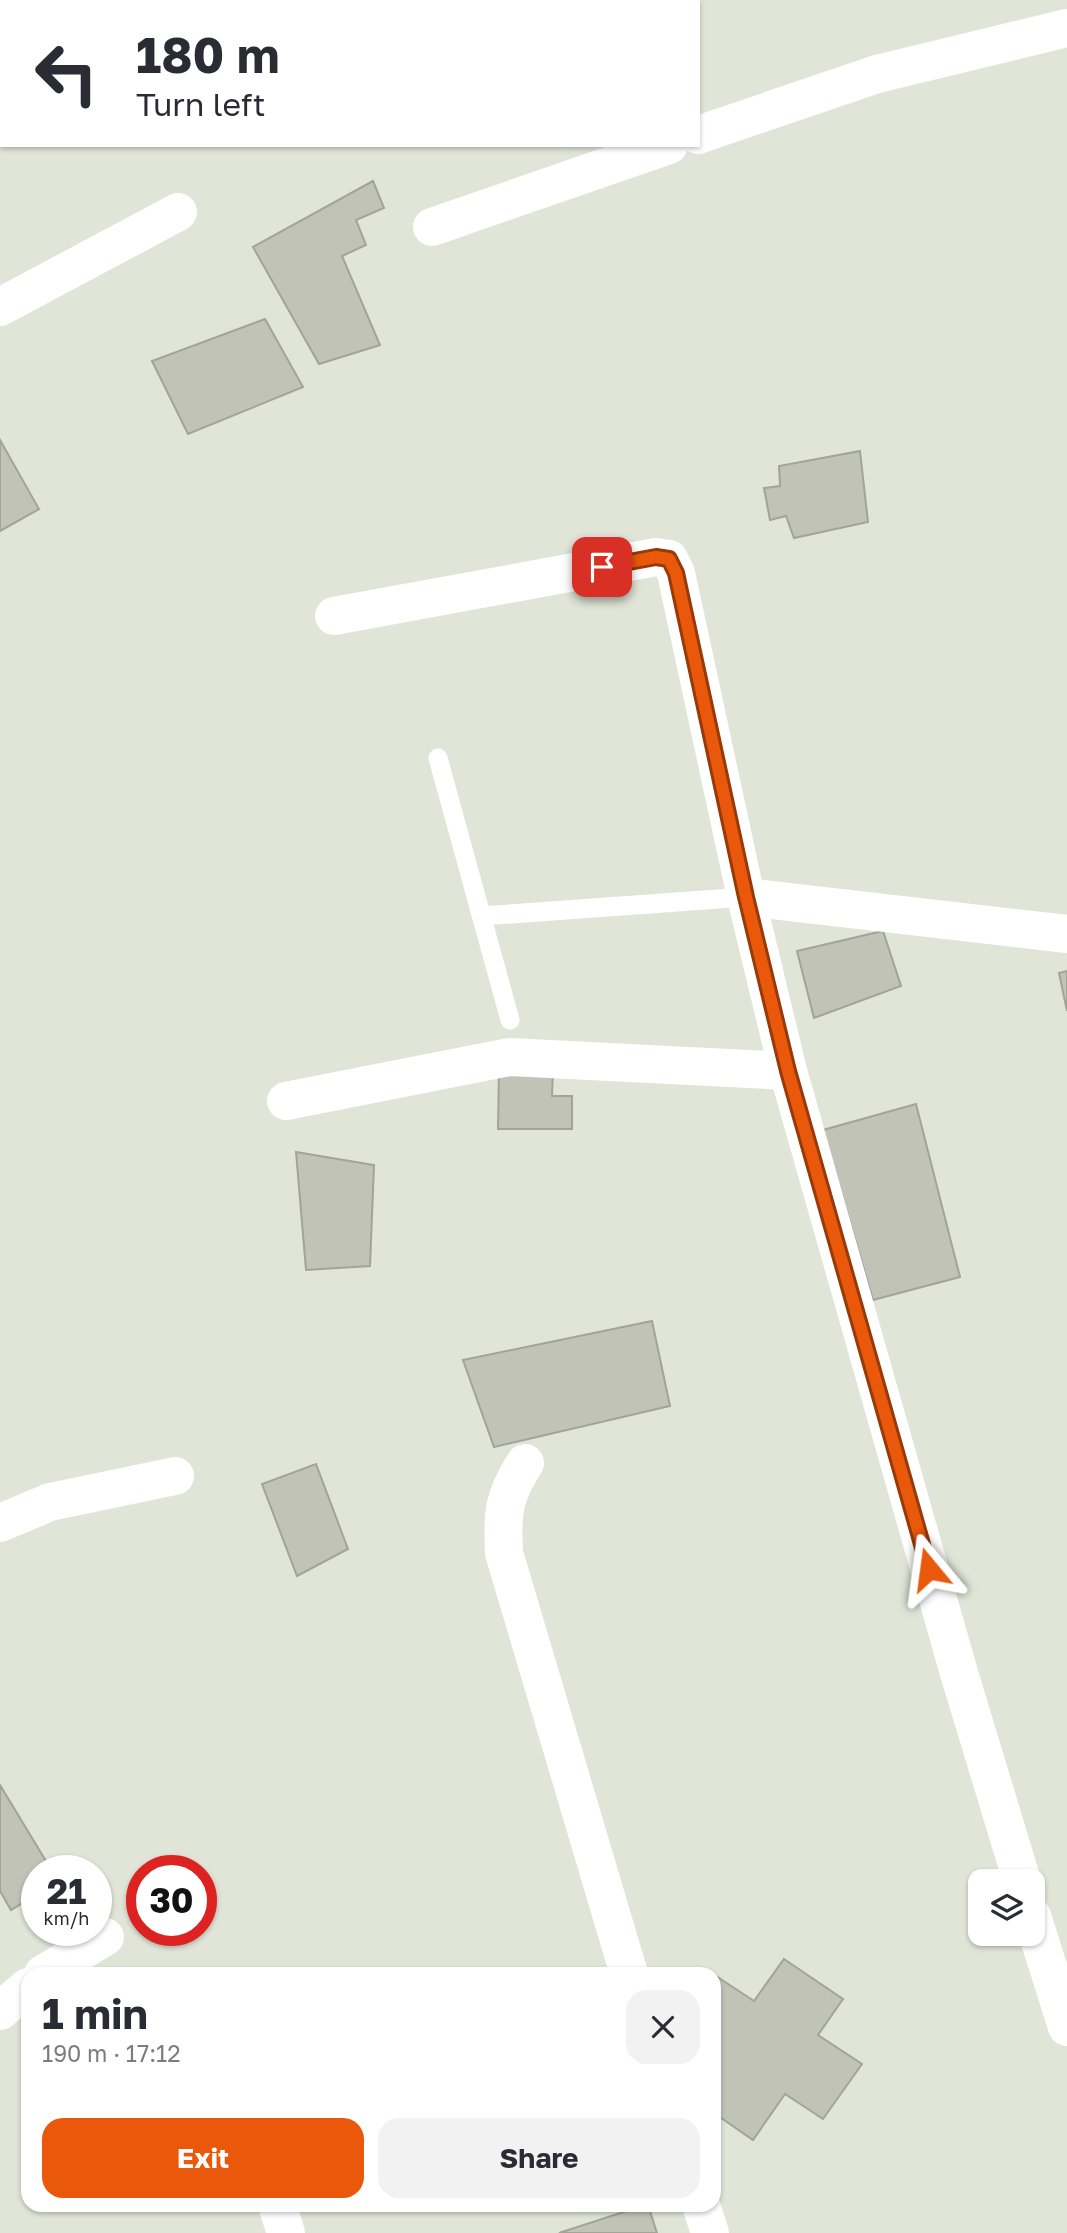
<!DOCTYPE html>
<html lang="en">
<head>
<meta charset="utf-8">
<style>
  body { margin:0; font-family:"Golos Text",sans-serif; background:#f2f2f3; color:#2b2b33; height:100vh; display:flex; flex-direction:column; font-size:26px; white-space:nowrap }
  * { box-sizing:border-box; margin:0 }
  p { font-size:23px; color:#7c7c81 }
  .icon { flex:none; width:38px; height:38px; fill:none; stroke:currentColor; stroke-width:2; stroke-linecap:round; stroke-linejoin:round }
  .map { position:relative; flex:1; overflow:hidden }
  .details { position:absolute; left:21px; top:1967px; width:700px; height:245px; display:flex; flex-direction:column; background:#fff; border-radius:21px; box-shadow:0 2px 5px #0004 }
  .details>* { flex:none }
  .hud { position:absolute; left:0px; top:0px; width:700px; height:147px; box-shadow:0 2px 5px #0004; background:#fff; color:#2b2b33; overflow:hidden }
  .tools { position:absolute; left:968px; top:1869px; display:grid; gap:14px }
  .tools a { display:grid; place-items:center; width:77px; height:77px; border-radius:14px; background:#fff; box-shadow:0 2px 5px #0004; font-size:35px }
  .speed { position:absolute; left:21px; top:1855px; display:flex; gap:14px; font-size:35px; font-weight:700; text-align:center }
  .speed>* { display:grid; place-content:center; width:91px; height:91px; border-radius:50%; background:#fff; box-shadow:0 2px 5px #0004; line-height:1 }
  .speed small { font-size:18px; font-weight:400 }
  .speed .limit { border:10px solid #d22; background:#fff; color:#111 }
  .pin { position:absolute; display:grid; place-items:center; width:60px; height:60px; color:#fff; margin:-30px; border-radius:14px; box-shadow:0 4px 10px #0006 }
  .me { position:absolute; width:77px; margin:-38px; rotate:344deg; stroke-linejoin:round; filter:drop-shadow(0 0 5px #0008) }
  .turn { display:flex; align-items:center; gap:24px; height:147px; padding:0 21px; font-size:32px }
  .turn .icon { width:91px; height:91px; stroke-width:2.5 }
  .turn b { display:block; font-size:49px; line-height:60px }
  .round { display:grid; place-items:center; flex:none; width:74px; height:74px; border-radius:21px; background:#f2f2f3 }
  .overview { display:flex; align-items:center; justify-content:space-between; height:119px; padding:0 21px }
  h1 { font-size:42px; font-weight:700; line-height:52px }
  .action { display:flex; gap:14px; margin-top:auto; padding:14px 21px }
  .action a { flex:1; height:80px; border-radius:21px; background:#ea580c; color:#fff; font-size:28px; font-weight:700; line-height:80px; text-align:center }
  .action a+a { background:#f2f2f3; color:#2b2b33 }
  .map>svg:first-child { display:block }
  .building { fill:#c0c3b6; stroke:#a1a497; stroke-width:2 }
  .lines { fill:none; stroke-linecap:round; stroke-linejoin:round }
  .service { stroke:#fff; stroke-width:19 }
  .minor { stroke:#fff; stroke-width:38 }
  .route-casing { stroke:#983908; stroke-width:18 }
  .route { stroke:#ea580c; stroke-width:12 }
</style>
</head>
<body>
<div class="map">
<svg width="1067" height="2233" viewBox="0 0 1067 2233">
  <rect width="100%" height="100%" fill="#e1e5d7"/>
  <g class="building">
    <path d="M373 181 384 208 356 220 366 245 342 256 380 345 319 364 253 247Z"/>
    <path d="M265 319 303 387 188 434 152 361Z"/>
    <path d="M0 440 39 509 0 531Z"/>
    <path d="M860 451 868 522 794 538 786 516 770 520 764 488 780 486 779 466Z"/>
    <path d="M883 931 901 986 814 1018 797 951Z"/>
    <path d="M1067 971V1011L1059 973Z"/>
    <path d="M499 1069H553L552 1096H572V1129H498Z"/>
    <path d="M916 1104 960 1277 873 1300 823 1130Z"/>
    <path d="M296 1152 374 1165 370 1266 306 1270Z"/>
    <path d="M652 1321 670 1406 494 1447 463 1360Z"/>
    <path d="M316 1464 348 1549 297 1576 262 1484Z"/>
    <path d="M0 1785 52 1871H37V1894L11 1910 0 1891Z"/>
    <path d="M784 1959 843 1999 818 2035 862 2064 823 2119 785 2094 753 2140 714 2113 713 1974 754 2001Z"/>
    <path d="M648 2205 657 2233H559L645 2205Z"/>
  </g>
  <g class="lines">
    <g class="service">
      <path d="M438 758 510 1020"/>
      <path d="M482 916 746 897"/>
    </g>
    <g class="minor">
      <path d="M21 2 25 0"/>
      <path d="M698 135 877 74 1067 28"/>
      <path d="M432 227 669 145"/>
      <path d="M0 307 178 212"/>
      <path d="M334 616 656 557 669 559 676 573 746 897 788 1071 959 1673 1022 1881"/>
      <path d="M746 897 1067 934"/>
      <path d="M286 1101 510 1057 788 1071"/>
      <path d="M525 1463C503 1497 502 1514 504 1553L629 1974"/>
      <path d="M0 1523 50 1502 175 1476"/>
      <path d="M1032 1916 1067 2027"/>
      <path d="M43 1974 105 1937"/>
      <path d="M0 2011 28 1987"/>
      <path d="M277 2205 286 2233"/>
      <path d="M701 2205 710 2233"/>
    </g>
  </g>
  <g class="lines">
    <g class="route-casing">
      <path id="route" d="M602 567 656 557 669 559 676 573 746 897 788 1071 929 1569"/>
    </g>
    <use href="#route" class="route"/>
  </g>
</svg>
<div class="tools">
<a><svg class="icon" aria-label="layers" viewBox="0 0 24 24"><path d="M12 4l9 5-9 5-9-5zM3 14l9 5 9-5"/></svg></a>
</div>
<div class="speed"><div>21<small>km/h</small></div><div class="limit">30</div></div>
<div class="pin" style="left:602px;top:567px;background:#d93025"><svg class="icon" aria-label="arrive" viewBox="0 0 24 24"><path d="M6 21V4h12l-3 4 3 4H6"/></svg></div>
<svg class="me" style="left:929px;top:1569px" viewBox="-20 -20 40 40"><path d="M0-17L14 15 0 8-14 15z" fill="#ea580c" stroke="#fff" stroke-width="4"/></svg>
<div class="hud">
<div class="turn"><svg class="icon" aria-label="left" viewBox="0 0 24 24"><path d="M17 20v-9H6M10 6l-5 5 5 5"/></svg><div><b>180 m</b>Turn left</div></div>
</div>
<section class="details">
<div class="overview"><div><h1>1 min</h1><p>190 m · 17:12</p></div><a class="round"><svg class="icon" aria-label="close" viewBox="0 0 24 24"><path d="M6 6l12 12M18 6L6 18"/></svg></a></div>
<div class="action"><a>Exit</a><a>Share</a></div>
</section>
</div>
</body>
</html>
